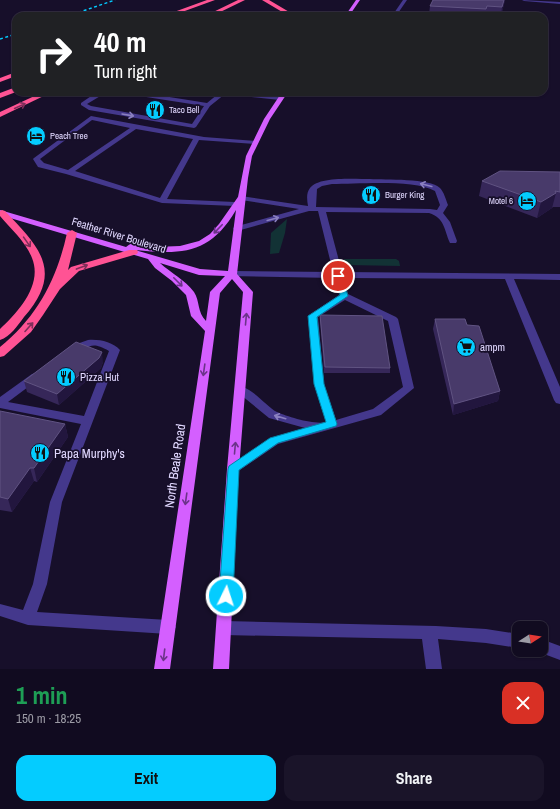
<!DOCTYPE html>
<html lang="en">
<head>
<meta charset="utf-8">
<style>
  body { margin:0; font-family:"Archivo Narrow",sans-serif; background:#1a1429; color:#f1f3f6; height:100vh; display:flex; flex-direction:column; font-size:15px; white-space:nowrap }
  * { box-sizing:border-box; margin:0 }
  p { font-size:13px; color:#9c9ba5 }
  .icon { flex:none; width:22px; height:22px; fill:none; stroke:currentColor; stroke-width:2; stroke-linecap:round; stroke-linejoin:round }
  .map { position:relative; height:669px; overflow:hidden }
  .details { display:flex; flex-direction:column; background:#110b20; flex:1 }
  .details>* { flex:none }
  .hud { position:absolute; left:12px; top:12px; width:536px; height:84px; border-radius:12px; box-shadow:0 1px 3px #0004,0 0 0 1px #302b3e; background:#202124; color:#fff; overflow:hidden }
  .needle { width:26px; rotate:78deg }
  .fabs { position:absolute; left:512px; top:621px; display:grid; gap:8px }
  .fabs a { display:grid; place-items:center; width:36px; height:36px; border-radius:8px; background:#110b20; box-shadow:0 1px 3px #0004,0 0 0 1px #302b3e; font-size:20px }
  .pin { position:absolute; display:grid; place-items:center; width:34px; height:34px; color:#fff; margin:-17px; border:2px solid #fff; border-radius:50%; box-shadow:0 1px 4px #0007 }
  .me { position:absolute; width:44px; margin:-22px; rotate:4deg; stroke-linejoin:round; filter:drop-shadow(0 0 3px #0008) }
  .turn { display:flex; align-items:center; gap:14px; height:84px; padding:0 16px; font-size:18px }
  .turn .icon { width:52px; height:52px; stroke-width:2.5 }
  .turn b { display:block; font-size:28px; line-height:34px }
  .round { display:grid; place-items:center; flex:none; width:42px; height:42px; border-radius:12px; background:#1a1429 }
  .summary { display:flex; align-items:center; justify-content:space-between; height:68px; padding:0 16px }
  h1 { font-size:24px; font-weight:700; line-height:30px; color:#1e9e55 }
  .primary-button { display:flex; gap:8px; margin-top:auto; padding:8px 16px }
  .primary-button a { flex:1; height:46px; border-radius:12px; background:#04ccff; color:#111; font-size:16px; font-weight:700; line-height:46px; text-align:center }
  .primary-button a+a { background:#1a1429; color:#f1f3f6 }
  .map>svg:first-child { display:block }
  .green { fill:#123235 }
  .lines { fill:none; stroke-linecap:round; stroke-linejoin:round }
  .minor { fill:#44388c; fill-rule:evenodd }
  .major { fill:#d45fff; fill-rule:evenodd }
  .highway { fill:#ff5394; fill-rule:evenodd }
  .rail { stroke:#04ccff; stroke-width:1.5; stroke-dasharray:3 2.5; stroke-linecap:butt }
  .wall { fill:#362759 }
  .shaded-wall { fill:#22163e }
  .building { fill:#483a6a; stroke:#605382 }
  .oneway { stroke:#7f2e5a }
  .oneway2 { stroke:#8b80c0 }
  .oneway3 { stroke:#6c338a }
  .route { fill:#04ccff; stroke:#0385a6 }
  .labels { text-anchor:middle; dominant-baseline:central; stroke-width:3.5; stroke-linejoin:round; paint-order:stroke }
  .far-poi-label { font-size:9px; fill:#e1d8ff; stroke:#170f2a; text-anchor:start }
  .street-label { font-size:11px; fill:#e1d8ff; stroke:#170f2a }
  .poi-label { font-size:11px; fill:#e1d8ff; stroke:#170f2a; text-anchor:start }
  .near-poi-label { font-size:13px; fill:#e1d8ff; stroke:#170f2a; text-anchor:start }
  .near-street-label { font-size:13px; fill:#e1d8ff; stroke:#170f2a }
</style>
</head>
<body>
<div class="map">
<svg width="560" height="669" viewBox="0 0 560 669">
  <rect width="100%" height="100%" fill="#170f2a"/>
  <g class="green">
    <path d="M287 219 285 233 279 253 270 254 271 233Z"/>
    <path d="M344 259H396L399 261 400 266 347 265 344 263Z"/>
  </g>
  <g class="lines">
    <g class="minor">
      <path d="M403 0H407L396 16H392Z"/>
      <path d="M522 0 560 2V4L524 1Z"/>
      <path d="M97 92H107L87 104 91 106 192 124 204 106 127 94 124 92H138L207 103 218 94 216 92H237L280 96 283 98 280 100 225 94 210 106 196 127 194 128 89 110 81 105V103Z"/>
      <path d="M91 116 204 137 257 141 258 142 255 144 199 140 167 199 235 202 239 204 235 206 162 203 66 174 38 167 33 159 34 158ZM92 120 130 128 68 170 44 163 40 159ZM136 129 193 139 160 198 75 171Z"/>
      <path d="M370 179C385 180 430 178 440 188 444 192 446 200 448 205L443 213 450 222 457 241 456 243H450C444 230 445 218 429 213L326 212 342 272 560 274V280L514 279 560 387V404L556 403 554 400 505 279 344 278 348 294 396 317 398 319 414 388 381 415 278 444 237 472 233 473 229 472 227 469 229 466 270 438 305 428 269 418 236 391 235 389 236 387C249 383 266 407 277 412 288 417 315 425 326 422L314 384 308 316 339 295 335 278 229 276 228 274 229 272 232 271 333 272 318 211H309L237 231 233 229 234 227 299 209 241 200 237 198 241 196 308 206C307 200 306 193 310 188 318 176 357 179 370 179ZM332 184C358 184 413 179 435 191L440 205 437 210 430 209 316 207 317 189 322 186ZM345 300 388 321 403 387 373 409 336 420 324 384 318 317Z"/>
      <path d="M88 340C99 339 113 342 120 350L62 502 47 584 37 612 168 620 173 622 176 627 173 632 168 634 28 625 0 616V604L23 610 33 584 50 502 81 424 0 408V397L32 374 36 373 41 376 40 378 8 402 84 416 109 351C88 339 90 350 72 354L67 351 74 345Z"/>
      <path d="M224 621 436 626 486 629 519 634V648L486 643 438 639 442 669H426L422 639 224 635 219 633 216 628 219 623Z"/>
      <path d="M541 639 560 646V660L536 651 541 650Z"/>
    </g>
    <g class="major">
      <path d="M356 0H360L349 16H345Z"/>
      <path d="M282 92H288L270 119 252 156 248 178 237 274 253 292 239 469 229 669H213L227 469 243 292 232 279 220 293 170 669H154L205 331 191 316 186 295 172 281 155 268 148 259 0 215V210L126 247 130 244 155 247 180 246 199 241 210 234 219 224 238 197 246 156 264 119ZM236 210 228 271 200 269 135 250C183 255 210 254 236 210ZM160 263 199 275 225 276 210 292 206 321C197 312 200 301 194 292 185 280 171 273 160 263Z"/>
    </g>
    <g class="highway">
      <path d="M207 0H215L171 16H163Z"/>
      <path d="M238 0H245L212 16H205Z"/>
      <path d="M262 0H269L296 16H289Z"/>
      <path d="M16 72V76L0 82V78Z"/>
      <path d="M16 87V92L0 98V93Z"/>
      <path d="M43 92H52L0 117V112Z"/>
      <path d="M2 210 5 211C40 248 64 271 24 317 18 325 10 337 0 340V329C18 312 43 285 32 258 26 242 11 229 0 216V211Z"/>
      <path d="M72 230 77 233 68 270 71 267 129 250H137L138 252 137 254 79 271 60 289 43 315 31 332 4 356 0 357V347C37 317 57 279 67 233Z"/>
    </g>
    <g class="rail">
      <path d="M68 16 115 0"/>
      <path d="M0 39 16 34"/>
    </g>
  </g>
  <g class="wall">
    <path d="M433 0H505L501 16 486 14V16H455L429 14 430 6Z"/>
    <path d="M560 172V207H553L552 208 537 218 479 196 482 181Z"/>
    <path d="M320 315 390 368V373H324L320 320Z"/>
    <path d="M435 319 467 325 500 391 498 401 453 415 433 329Z"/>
    <path d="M103 362 101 368 59 405 27 392 24 381Z"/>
    <path d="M0 411 65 424 68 437 37 482 34 481 12 512 0 510Z"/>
  </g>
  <g class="shaded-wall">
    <path d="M504 0H505L501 16 502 7Z"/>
    <path d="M556 193 552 208 537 218 541 202Z"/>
    <path d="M102 352 103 362 101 368 59 405 57 394Z"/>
    <path d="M500 391 498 401 453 415 454 404Z"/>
    <path d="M65 424 68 437 37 482 34 468Z"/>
    <path d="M30 468 34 481 12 512 8 499Z"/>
  </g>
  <g class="building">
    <path d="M433 0H504L502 7 487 6 486 9 430 6Z"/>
    <path d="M500 171 560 172V192L555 191 556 193 541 202 482 181Z"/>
    <path d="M320 315 382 316 390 368 325 367Z"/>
    <path d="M435 319H465L467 325 479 326 500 391 454 404Z"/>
    <path d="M76 342 102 352 99 358 57 394 24 381Z"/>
    <path d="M0 411 65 424 34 468H30L8 499 0 497Z"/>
  </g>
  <defs><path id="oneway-shaft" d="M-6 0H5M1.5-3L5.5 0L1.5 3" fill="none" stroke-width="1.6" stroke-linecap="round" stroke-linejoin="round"/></defs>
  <g class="oneway">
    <use href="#oneway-shaft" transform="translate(20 106) rotate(-25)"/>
    <use href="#oneway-shaft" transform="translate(27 242) rotate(55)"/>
    <use href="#oneway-shaft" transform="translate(82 267) rotate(-20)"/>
    <use href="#oneway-shaft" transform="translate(29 327) rotate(-48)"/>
  </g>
  <g class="oneway2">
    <use href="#oneway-shaft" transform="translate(128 115) rotate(10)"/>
    <use href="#oneway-shaft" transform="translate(426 185) rotate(-166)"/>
    <use href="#oneway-shaft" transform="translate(273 219) rotate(-15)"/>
    <use href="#oneway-shaft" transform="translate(280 417) rotate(-164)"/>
  </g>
  <g class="oneway3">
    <use href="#oneway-shaft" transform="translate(218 229) rotate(134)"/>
    <use href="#oneway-shaft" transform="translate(178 282) rotate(45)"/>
    <use href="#oneway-shaft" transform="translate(246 319) rotate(-85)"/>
    <use href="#oneway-shaft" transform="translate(204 370) rotate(98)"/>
    <use href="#oneway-shaft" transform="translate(235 448) rotate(-85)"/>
    <use href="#oneway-shaft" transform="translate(186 499) rotate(98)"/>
    <use href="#oneway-shaft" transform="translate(164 655) rotate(97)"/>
  </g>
  <path class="route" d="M338 273 342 276 348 296 317 317 324 384 337 424 336 426 278 443 239 470 233 596 231 600 226 602 221 600 219 596 228 469 229 466 270 438 326 422 314 384 308 316 340 295 334 276Z"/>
  <defs>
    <g id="restaurant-disc" transform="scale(1)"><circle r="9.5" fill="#04ccff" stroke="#170f2a"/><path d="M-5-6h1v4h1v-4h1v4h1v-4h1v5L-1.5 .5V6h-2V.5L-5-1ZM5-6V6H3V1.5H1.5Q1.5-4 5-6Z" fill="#111"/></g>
    <g id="hotel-disc" transform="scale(1)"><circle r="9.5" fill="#04ccff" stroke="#170f2a"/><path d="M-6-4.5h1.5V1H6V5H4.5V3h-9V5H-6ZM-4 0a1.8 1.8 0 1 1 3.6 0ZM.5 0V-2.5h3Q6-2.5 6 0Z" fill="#111"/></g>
    <g id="supermarket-disc" transform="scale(1)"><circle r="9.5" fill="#04ccff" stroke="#170f2a"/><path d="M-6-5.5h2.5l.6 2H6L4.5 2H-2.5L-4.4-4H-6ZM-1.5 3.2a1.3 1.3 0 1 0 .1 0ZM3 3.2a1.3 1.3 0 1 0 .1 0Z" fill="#111"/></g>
  </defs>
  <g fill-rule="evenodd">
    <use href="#restaurant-disc" x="155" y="110"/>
    <use href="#hotel-disc" x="36" y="136"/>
    <use href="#restaurant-disc" x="371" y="195"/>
    <use href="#hotel-disc" x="527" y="201"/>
    <use href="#supermarket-disc" x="466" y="347"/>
    <use href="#restaurant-disc" x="66" y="377"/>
    <use href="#restaurant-disc" x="40" y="453"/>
  </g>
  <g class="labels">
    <g class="far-poi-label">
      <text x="169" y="110">Taco Bell</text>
      <text x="50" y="136">Peach Tree</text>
      <text x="385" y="195">Burger King</text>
      <text x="513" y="201" text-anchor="end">Motel 6</text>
    </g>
    <g class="street-label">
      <text transform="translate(119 235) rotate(17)">Feather River Boulevard</text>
    </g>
    <g class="poi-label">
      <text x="480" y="347">ampm</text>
      <text x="80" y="377">Pizza Hut</text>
    </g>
    <g class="near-poi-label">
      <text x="54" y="453">Papa Murphy's</text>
    </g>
    <g class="near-street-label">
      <text transform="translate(175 466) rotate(-82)">North Beale Road</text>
    </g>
  </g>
</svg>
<div class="fabs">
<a><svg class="needle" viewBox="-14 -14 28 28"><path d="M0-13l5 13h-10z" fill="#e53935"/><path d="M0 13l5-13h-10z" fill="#9c9ba5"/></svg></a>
</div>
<div class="pin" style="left:338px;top:276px;background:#d93025"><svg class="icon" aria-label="arrive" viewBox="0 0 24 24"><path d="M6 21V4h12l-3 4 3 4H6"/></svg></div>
<svg class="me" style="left:226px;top:596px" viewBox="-20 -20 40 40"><circle r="17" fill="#04ccff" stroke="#fff" stroke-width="3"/><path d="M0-11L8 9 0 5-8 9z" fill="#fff"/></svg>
<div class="hud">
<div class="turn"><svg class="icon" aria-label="right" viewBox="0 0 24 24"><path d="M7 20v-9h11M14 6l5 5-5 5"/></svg><div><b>40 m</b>Turn right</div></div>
</div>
</div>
<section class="details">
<div class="summary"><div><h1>1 min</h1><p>150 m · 18:25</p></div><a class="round" style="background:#d93025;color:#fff"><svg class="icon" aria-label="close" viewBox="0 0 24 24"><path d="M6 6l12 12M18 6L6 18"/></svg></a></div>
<div class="primary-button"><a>Exit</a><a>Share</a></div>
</section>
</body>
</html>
